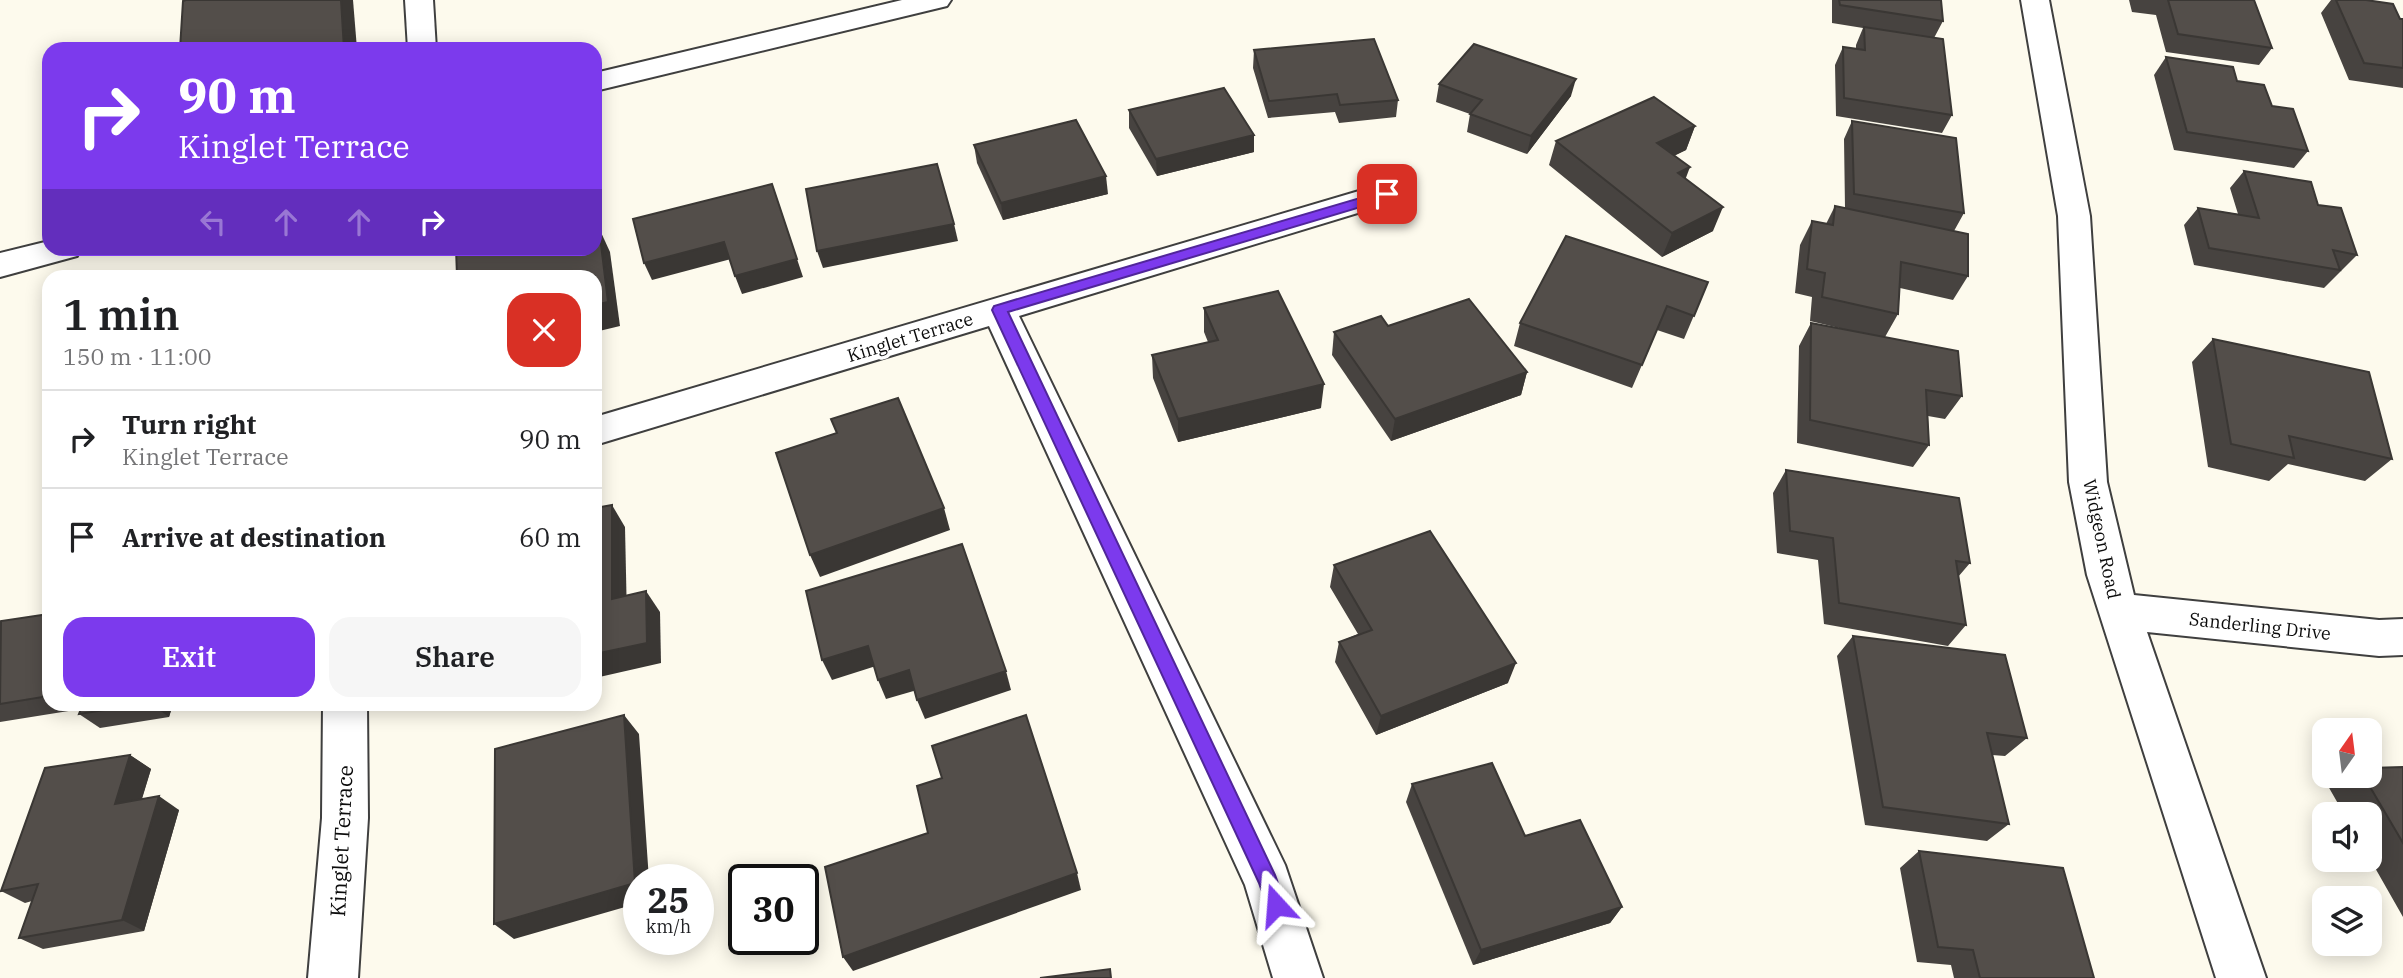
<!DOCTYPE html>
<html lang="en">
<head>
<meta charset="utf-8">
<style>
  body { margin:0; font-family:"IBM Plex Serif",serif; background:#f6f6f6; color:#202124; height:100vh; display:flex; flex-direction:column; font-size:26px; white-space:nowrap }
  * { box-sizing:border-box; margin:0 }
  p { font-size:23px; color:#757577 }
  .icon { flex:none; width:38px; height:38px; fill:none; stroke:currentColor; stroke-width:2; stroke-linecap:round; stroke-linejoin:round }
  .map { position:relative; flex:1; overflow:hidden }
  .drawer { position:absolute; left:42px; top:270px; width:560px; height:441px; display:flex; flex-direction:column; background:#fff; border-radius:21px; box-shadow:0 4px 18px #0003 }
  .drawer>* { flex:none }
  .top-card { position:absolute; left:42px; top:42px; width:560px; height:214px; border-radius:21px; box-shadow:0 4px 18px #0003; background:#7c3aed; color:#fff; overflow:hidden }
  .needle { width:46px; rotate:14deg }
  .buttons { position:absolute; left:2312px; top:718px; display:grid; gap:14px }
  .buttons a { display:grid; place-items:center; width:70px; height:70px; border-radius:14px; background:#fff; box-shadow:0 4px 18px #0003; font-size:35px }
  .speed { position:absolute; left:623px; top:864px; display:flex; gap:14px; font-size:35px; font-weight:700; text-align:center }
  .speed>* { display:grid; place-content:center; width:91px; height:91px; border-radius:50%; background:#fff; box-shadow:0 4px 18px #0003; line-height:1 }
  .speed small { font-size:18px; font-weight:400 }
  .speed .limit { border:4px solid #111; border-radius:10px; background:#fff; color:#111 }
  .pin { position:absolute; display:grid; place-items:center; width:60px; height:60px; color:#fff; margin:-30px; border-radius:14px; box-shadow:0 4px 10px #0006 }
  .me { position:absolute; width:77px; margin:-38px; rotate:341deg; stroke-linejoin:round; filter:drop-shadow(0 0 5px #0008) }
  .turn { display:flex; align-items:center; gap:24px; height:147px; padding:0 21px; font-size:32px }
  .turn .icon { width:91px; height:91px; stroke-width:2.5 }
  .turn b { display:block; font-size:49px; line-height:60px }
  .lanes { display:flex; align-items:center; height:66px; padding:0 21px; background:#0003; justify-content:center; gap:35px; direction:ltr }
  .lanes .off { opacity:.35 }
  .round { display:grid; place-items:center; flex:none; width:74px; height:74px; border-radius:21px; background:#f6f6f6 }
  .summary { display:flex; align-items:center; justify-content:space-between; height:119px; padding:0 21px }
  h1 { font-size:42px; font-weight:600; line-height:52px }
  .primary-button { display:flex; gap:14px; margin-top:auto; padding:14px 21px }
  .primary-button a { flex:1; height:80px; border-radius:21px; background:#7c3aed; color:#fff; font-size:28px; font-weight:600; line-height:80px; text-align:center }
  .primary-button a+a { background:#f6f6f6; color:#202124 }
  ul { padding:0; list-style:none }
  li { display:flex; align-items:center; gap:21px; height:98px; padding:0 21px; border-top:2px solid #e0e0e0 }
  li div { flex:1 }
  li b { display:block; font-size:26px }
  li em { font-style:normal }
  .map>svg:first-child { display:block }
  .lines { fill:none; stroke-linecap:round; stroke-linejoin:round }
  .minor-casing { stroke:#3f3f3f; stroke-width:4 }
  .minor { fill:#fff; fill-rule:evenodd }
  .wall { fill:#474340 }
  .shaded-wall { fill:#3a3734 }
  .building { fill:#534e4a; stroke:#3a3734; stroke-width:2 }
  .route { fill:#7c3aed; stroke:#51269a; stroke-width:2 }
  .labels { text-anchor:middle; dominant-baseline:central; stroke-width:7; stroke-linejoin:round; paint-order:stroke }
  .street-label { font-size:18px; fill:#0c0c0c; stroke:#fff }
  .near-street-label { font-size:21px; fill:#0c0c0c; stroke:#fff }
</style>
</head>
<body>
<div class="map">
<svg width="2403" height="978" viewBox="0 0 2403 978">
  <rect width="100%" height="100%" fill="#fdfaed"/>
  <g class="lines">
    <g class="minor-casing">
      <g id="minor">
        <path d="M405 0H433L436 49H408Z"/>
        <path d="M902 0H951L947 6 595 91V73Z"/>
        <path d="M2021 0H2049L2090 216 2107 482 2134 595 2379 620 2403 619V655L2379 656 2147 632 2266 978H2216L2087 575 2069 482 2058 216Z"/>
        <path d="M1386 183 1397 187 1402 194 1397 201 1019 316 1285 865 1323 978H1273L1245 885 989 326 595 445V417Z"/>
        <path d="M49 241V248H81L77 256 0 277V253Z"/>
        <path d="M323 704H367L368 818 358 978H308L322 818Z"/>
      </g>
    </g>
    <use href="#minor" class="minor"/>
  </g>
  <g class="wall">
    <path d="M1832 0H1941L1943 21 1934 38 1952 115 1942 133 1836 116 1835 65 1843 47 1856 49V45L1863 28 1832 23Z"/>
    <path d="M2129 0H2254L2272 48 2259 65 2166 52 2156 15 2132 12Z"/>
    <path d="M2331 0H2366L2400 19H2403V88L2349 80 2321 13Z"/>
    <path d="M1254 50 1398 100 1396 117 1339 123 1335 112 1268 118 1253 68Z"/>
    <path d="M2166 57 2237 81 2272 106 2308 151 2294 168 2174 150 2154 75Z"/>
    <path d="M1439 84 1571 96 1527 154 1467 132 1470 114 1436 102Z"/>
    <path d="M1129 110 1254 135V152L1157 176 1129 128Z"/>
    <path d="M1852 121 1964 213 1954 231 1937 228 1968 276 1953 300 1900 288 1898 314 1885 337 1962 396 1945 419 1928 416 1929 445 1913 467 1797 443 1799 346 1811 323 1852 331 1810 321 1812 297 1795 293 1800 245 1812 221 1826 224 1835 206 1845 208 1844 139Z"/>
    <path d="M1695 126 1686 150 1674 156 1713 231 1662 257 1549 165 1556 141Z"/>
    <path d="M974 145 1108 194 1003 220 977 163Z"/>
    <path d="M2244 171 2318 205 2357 255 2324 288 2194 265 2184 225 2198 208 2238 214 2230 188Z"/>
    <path d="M1708 282 1684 339 1657 330 1632 388 1514 346 1520 323Z"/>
    <path d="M1204 308 1321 408 1178 442 1153 378 1152 355 1208 342 1204 332Z"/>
    <path d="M1388 326 1527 372 1521 395 1391 441 1332 355 1334 332Z"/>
    <path d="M2213 339 2392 459 2365 481 2288 464 2269 481 2208 467 2192 362Z"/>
    <path d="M1786 470 1970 563 1958 577 1966 625 1948 646 1824 624 1818 560 1777 553 1773 493Z"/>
    <path d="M1334 565 1508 683 1376 735 1335 662 1339 642 1358 634 1330 587Z"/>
    <path d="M49 614V704H173L169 717 100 728 79 714 81 709 0 722V623Z"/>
    <path d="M1853 636 2027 738 2005 756 1992 755 2009 824 1987 841 1865 825 1837 656Z"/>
    <path d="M130 755 151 769 142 799 179 810 144 931 43 949 19 938 32 901 25 903 1 891Z"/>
    <path d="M2403 767V917L2370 859V814H2344L2328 786 2346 775H2370Z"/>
    <path d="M1412 784 1525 836 1622 907 1610 923 1473 965 1406 802Z"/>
    <path d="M1919 851 2094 978H1954L1951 965 1917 962 1900 868Z"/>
  </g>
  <g class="shaded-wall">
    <path d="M341 0H353L357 49H344Z"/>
    <path d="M1576 79 1571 96 1527 154 1531 136Z"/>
    <path d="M1695 126 1686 150 1649 167 1657 143Z"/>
    <path d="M1254 135V152L1157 176 1156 159Z"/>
    <path d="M1690 167 1681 191 1678 173Z"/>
    <path d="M1106 176 1108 194 1003 220 1001 203Z"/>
    <path d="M1723 207 1713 231 1662 257 1672 233Z"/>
    <path d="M954 224 958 241 823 268 817 251Z"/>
    <path d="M599 228 610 252 620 326 595 332V305Z"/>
    <path d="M724 242 731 259 652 280 644 263Z"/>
    <path d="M797 259 803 277 742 294 735 276Z"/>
    <path d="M1527 372 1521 395 1391 441 1395 419Z"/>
    <path d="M1324 384 1321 408 1178 442V419Z"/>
    <path d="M612 505 625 527 627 620 612 599Z"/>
    <path d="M944 508 950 530 820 577 810 555Z"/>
    <path d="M646 591 660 612 661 663 595 678V654Z"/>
    <path d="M868 646 876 666 832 680 822 660Z"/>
    <path d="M1516 663 1508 683 1376 735 1381 716Z"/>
    <path d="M909 670 917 690 886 699 878 680Z"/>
    <path d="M1006 671 1011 690 925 719 917 700Z"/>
    <path d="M151 704H173L169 717Z"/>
    <path d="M624 715 639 734 649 880H639V903L514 939 494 924Z"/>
    <path d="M130 755 151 769 136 817 115 804Z"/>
    <path d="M159 796 179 810 144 931 122 920Z"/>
    <path d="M1077 873 1081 890 853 971 843 957Z"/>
    <path d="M1622 907 1610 923 1473 965 1481 950Z"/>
  </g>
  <g class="building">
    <path d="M186 0H341L344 49H180L183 1Z"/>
    <path d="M1839 0H1941L1943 21 1840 5Z"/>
    <path d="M2168 0H2254L2272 48 2178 34Z"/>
    <path d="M2336 0H2366L2393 4 2400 19H2403V68L2364 63Z"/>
    <path d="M1864 27 1943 39 1952 115 1844 98 1843 47 1865 50Z"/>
    <path d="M1374 39 1398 100 1340 105 1337 94 1269 101 1254 50Z"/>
    <path d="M1474 44 1576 79 1531 136 1470 114 1482 100 1439 84Z"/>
    <path d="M2166 57 2233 67 2237 81 2264 85 2272 106 2293 109 2308 151 2187 132Z"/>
    <path d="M1224 88 1254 135 1156 159 1129 110Z"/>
    <path d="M1654 97 1695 126 1657 143 1690 167 1678 173 1723 207 1672 233 1556 141Z"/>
    <path d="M1076 120 1106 176 1001 203 974 145Z"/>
    <path d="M1852 121 1956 138 1964 213 1854 194Z"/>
    <path d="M937 164 954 224 817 251 806 189Z"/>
    <path d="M2244 171 2311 182 2318 205 2341 208 2357 255 2333 250 2340 270 2209 248 2198 208 2259 218Z"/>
    <path d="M772 184 797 259 735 276 724 242 644 263 633 219Z"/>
    <path d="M1835 206 1968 234V276L1901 262 1898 314 1822 297 1825 273 1807 269 1812 221 1833 225Z"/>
    <path d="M599 228 608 302 595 305V276H457L456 248H595V229Z"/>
    <path d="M1566 236 1708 282 1694 316 1667 306 1642 365 1520 323Z"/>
    <path d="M1278 291 1324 384 1178 419 1152 355 1218 340 1204 308Z"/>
    <path d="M1469 299 1527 372 1395 419 1334 332 1381 316 1388 326Z"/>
    <path d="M1811 323 1958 351 1962 396 1926 390 1929 445 1810 420Z"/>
    <path d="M2213 339 2369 372 2392 459 2289 436 2294 458 2231 444Z"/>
    <path d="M898 398 944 508 810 555 776 453 837 433 831 419Z"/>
    <path d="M1786 470 1959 498 1970 563 1956 561 1966 625 1839 603 1833 538 1790 531Z"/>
    <path d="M49 499V506L44 503Z"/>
    <path d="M612 505V599L646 591 647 643 595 654V508Z"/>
    <path d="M1430 531 1516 663 1381 716 1339 642 1372 630 1334 565Z"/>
    <path d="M962 544 1006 671 917 700 909 670 878 680 868 646 822 660 806 591Z"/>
    <path d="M49 614V696L0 704 1 621Z"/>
    <path d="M1853 636 2005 655 2027 738 1987 733 2009 824 1883 807Z"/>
    <path d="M83 704H143L79 714Z"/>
    <path d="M624 715 635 883 494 924 495 749Z"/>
    <path d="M1026 715 1077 873 843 957 825 867 928 833 917 786 942 778 932 746Z"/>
    <path d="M130 755 115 804 159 796 122 920 19 938 38 884 1 891 45 768Z"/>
    <path d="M1492 763 1525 836 1580 820 1622 907 1481 950 1412 784Z"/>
    <path d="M2403 767V843L2363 775H2370V768Z"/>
    <path d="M1919 851 2063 868 2094 978H1980L1973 950 1938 947Z"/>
    <path d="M1110 969 1111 978H1040Z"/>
  </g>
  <path class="route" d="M1387 190 1393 194 1391 198 1008 312 1275 875 1286 905 1283 912 1276 915 1269 912 1259 883 992 310 994 306Z"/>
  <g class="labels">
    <g class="street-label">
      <text transform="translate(910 337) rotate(-17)">Kinglet Terrace</text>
      <text transform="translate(2102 539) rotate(78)">Widgeon Road</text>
      <text transform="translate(2260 626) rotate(6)">Sanderling Drive</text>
    </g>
    <g class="near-street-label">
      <text transform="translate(341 841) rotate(-87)">Kinglet Terrace</text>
    </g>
  </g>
</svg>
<div class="buttons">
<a><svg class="needle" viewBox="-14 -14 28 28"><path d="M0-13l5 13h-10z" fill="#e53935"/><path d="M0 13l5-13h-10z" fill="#757577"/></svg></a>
<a><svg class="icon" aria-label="sound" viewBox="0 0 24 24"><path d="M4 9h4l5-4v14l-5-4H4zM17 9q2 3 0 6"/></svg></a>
<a><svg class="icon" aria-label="layers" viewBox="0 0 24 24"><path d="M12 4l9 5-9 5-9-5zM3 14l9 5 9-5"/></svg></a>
</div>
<div class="speed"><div>25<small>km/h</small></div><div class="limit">30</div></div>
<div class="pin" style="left:1387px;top:194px;background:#d93025"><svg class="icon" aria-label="arrive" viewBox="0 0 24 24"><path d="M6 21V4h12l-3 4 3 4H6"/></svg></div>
<svg class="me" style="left:1276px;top:905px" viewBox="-20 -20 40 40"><path d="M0-17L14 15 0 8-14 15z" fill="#7c3aed" stroke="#fff" stroke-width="4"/></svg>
<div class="top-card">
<div class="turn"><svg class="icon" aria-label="right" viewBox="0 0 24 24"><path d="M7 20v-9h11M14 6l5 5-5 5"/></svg><div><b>90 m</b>Kinglet Terrace</div></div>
<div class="lanes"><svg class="icon off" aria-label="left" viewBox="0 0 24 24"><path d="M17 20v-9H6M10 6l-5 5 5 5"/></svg><svg class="icon off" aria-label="ahead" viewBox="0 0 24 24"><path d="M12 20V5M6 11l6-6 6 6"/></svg><svg class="icon off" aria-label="ahead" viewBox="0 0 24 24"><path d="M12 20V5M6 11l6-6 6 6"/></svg><svg class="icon" aria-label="right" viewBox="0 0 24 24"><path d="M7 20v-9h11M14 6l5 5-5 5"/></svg></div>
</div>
<section class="drawer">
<div class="summary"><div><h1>1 min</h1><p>150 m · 11:00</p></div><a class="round" style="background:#d93025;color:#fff"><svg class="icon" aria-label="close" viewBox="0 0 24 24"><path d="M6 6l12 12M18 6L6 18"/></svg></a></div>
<ul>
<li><svg class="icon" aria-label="right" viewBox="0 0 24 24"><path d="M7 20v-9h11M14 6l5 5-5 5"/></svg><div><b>Turn right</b><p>Kinglet Terrace</p></div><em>90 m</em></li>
<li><svg class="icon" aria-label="arrive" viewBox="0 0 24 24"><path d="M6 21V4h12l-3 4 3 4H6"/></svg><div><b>Arrive at destination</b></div><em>60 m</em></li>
</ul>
<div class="primary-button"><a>Exit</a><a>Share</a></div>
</section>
</div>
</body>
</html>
